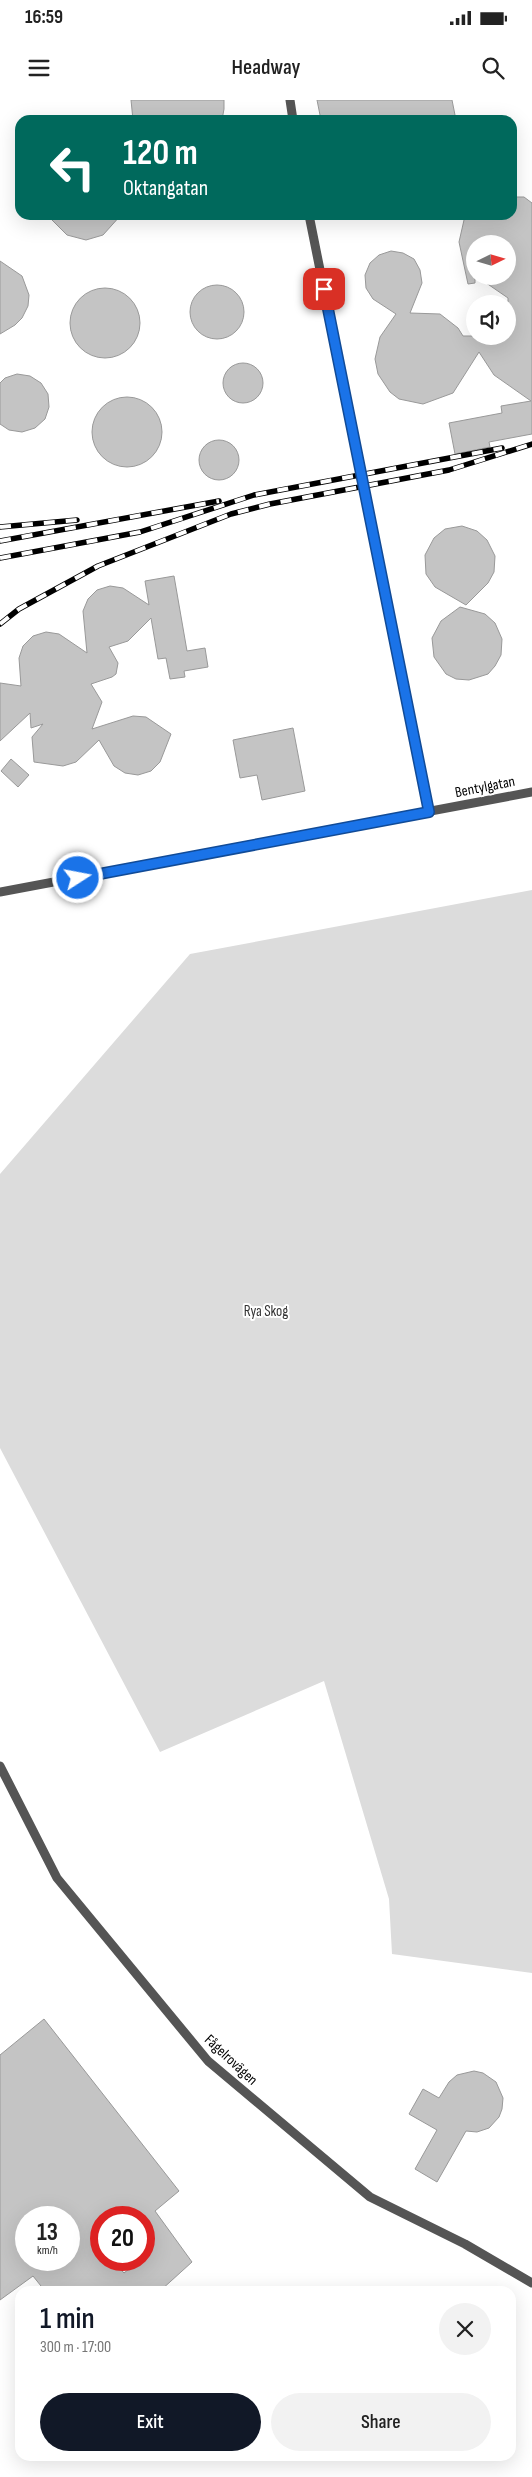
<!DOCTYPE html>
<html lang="en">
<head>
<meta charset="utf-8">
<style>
  body { margin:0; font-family:"Sofia Sans Condensed",sans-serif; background:#f2f2f2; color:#222; height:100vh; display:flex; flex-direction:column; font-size:19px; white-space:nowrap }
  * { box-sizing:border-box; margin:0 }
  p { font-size:16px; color:#767676 }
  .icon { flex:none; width:28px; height:28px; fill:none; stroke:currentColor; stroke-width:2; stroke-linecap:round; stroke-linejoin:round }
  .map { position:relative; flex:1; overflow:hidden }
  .side { position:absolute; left:15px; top:2186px; width:501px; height:175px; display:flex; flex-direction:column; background:#fff; border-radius:15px; box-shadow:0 5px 20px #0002 }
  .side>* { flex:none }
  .guide { position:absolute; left:15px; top:15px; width:502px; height:105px; border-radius:15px; box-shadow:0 5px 20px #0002; background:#00695c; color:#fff; overflow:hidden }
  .needle { width:32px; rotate:85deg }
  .buttons { position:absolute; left:466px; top:135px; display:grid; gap:10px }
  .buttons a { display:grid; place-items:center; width:50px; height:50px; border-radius:50%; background:#fff; box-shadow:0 5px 20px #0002; font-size:25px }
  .speed { position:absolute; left:15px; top:2106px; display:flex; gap:10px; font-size:25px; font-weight:700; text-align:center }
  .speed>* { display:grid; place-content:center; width:65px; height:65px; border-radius:50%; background:#fff; box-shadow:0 5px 20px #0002; line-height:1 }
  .speed small { font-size:12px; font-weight:400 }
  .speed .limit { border:8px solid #d22; background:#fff; color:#111 }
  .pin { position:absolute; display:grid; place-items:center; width:42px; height:42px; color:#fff; margin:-21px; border-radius:10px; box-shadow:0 2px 8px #0006 }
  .me { position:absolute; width:55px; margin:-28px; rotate:79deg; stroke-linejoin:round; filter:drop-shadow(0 0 4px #0008) }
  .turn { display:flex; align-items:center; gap:18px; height:105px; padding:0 25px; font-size:22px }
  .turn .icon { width:65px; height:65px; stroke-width:2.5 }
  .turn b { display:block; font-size:35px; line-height:42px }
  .round { display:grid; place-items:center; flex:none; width:52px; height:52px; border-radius:26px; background:#f2f2f2 }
  .overview { display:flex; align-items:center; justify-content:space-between; height:85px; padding:0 25px }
  h1 { font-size:30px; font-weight:600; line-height:38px; color:#111827 }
  .primary-button { display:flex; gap:10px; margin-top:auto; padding:10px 25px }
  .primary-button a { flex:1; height:58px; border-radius:30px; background:#111827; color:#fff; font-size:20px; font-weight:600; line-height:58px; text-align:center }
  .primary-button a+a { background:#f2f2f2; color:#222 }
  .status { display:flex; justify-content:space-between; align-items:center; height:35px; padding:0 25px; background:#fff; direction:ltr }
  .status svg { height:14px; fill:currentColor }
  header { display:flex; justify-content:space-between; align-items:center; height:65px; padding:0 25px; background:#fff; font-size:22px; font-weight:600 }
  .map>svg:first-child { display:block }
  .green { fill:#dcdcdc }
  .building { fill:#c4c4c4; stroke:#999; fill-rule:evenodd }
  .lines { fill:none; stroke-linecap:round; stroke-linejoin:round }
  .service { stroke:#555; stroke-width:9 }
  .rail-casing { stroke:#000; stroke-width:5.5 }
  .rail { stroke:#fff; stroke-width:4; stroke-dasharray:11; stroke-linecap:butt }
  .route-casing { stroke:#114b97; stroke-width:12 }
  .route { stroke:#1a73e8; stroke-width:9 }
  .labels { text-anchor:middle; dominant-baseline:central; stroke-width:4; stroke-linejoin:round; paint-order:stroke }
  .street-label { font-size:15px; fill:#000; stroke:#fff }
  .park-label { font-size:15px; fill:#333; stroke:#fff }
</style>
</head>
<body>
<div class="status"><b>16:59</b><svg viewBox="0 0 49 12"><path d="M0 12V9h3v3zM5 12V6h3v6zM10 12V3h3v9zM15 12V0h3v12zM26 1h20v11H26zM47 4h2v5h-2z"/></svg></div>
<header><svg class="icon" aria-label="menu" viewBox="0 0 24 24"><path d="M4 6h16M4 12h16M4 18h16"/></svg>Headway<svg class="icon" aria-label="search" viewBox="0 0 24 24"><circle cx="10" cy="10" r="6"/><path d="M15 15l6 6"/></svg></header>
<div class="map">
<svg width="532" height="2377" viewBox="0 0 532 2377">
  <rect width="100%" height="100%" fill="#fff"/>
  <path class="green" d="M532 790V1873L392 1854 389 1799 324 1581 160 1652 0 1348V1074L190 854Z"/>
  <g class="building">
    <path d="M131 0H224V9L222 20H133Z"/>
    <path d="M317 0H452L456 20H321Z"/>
    <path d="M512 97H524L532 103V334L489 342 490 347 455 354 449 323 502 313 501 306 531 301 494 275 479 252 453 293 423 304 399 299 390 292 378 274 375 259 380 237 396 214 373 199 366 188 365 175 370 163 379 155 391 151 403 153 414 159 420 170 422 183 410 213 440 214 458 228 463 236H508V198L476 176H508V144H475V183L468 184 459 142 464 120 467 115H512Z"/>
    <path d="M47 115H121L103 135 86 140 67 135Z"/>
    <path d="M0 161 22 176 29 195 28 206 22 218 15 225 0 234Z"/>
    <circle cx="217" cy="212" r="27"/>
    <circle cx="105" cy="223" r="35"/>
    <circle cx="243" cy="283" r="20"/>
    <path d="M17 274 30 276 41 283 48 294 49 307 45 319 35 328 22 332 9 330 0 324V283L5 278Z"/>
    <circle cx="127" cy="332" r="35"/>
    <circle cx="219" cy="360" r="20"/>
    <path d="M462 426 477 431 487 440 495 456 494 472 488 483 466 505 435 487 426 474 425 455 434 438 445 429Z"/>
    <path d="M174 476 187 551 205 548 208 567 184 571 185 577 170 579 166 558 158 559 151 518 128 541 109 547 118 563 116 574 112 577 91 584 102 602 92 629 133 616 146 617 171 634 160 662 151 671 138 675 125 673 114 666 99 640 76 662 63 666 34 662 32 637 43 624 31 628 30 613 0 641V583L21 586 19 558 23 546 33 536 46 532 59 534 87 553 83 511 88 499 97 490 110 486 123 488 149 505 145 481Z"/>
    <path d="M460 507 485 514 495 523 502 539 501 555 495 566 488 574 469 580 456 579 446 574 434 557 432 538 441 521Z"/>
    <path d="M293 628 305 691 262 700 257 675 240 678 233 640Z"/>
    <path d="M11 659 29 675 18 687 1 671Z"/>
    <path d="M44 1919 179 2091 155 2111 192 2162 160 2191H45L33 2176 0 2200V1955ZM26 2118H69V2160H26ZM101 2118H144V2160H140L124 2173 112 2160H101Z"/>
    <path d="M474 1971 483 1973 496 1982 503 1998 502 2009 499 2017 489 2028 477 2032 466 2031 437 2082 415 2069 437 2030 409 2014 423 1989 439 1998 449 1982 457 1975Z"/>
  </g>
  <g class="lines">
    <g class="service">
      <path d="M290 0 293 20"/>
      <path d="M309 115 429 712"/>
      <path d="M0 792 532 692"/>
      <path d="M0 1666 57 1778 208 1961 370 2097 465 2144 532 2183"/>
    </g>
    <g class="rail-casing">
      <g id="rail">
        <path d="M0 427 77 420"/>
        <path d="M0 441 219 401"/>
        <path d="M0 458 140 432 254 395 502 348"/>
        <path d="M0 524 19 509 98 466 231 414 270 404 449 370 532 344"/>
      </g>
    </g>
    <use href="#rail" class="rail"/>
  </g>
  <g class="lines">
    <g class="route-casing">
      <path id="route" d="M78 778 429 712 324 189"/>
    </g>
    <use href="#route" class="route"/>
  </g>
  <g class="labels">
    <g class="street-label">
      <text transform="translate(485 687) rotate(-11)">Bentylgatan</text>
      <text transform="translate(231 1960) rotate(43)">Fågelrovägen</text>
    </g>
    <g class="park-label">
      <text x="266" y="1211">Rya Skog</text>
    </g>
  </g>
</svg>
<div class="buttons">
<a><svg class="needle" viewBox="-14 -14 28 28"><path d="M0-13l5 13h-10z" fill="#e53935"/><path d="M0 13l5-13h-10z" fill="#767676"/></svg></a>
<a><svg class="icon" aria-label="sound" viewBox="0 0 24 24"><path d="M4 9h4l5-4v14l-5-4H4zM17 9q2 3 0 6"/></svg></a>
</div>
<div class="speed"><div>13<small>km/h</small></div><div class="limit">20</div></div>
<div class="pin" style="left:324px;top:189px;background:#d93025"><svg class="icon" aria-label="arrive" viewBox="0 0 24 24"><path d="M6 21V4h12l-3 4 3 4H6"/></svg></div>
<svg class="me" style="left:78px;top:778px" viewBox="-20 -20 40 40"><circle r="17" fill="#1a73e8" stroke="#fff" stroke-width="3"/><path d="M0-11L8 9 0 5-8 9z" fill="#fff"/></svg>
<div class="guide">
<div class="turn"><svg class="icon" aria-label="left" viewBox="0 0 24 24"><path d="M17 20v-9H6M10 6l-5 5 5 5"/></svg><div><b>120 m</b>Oktangatan</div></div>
</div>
<section class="side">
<div class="overview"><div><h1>1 min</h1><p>300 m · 17:00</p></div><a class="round"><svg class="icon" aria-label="close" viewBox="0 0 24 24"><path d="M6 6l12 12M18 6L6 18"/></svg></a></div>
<div class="primary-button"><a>Exit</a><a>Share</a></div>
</section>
</div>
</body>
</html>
